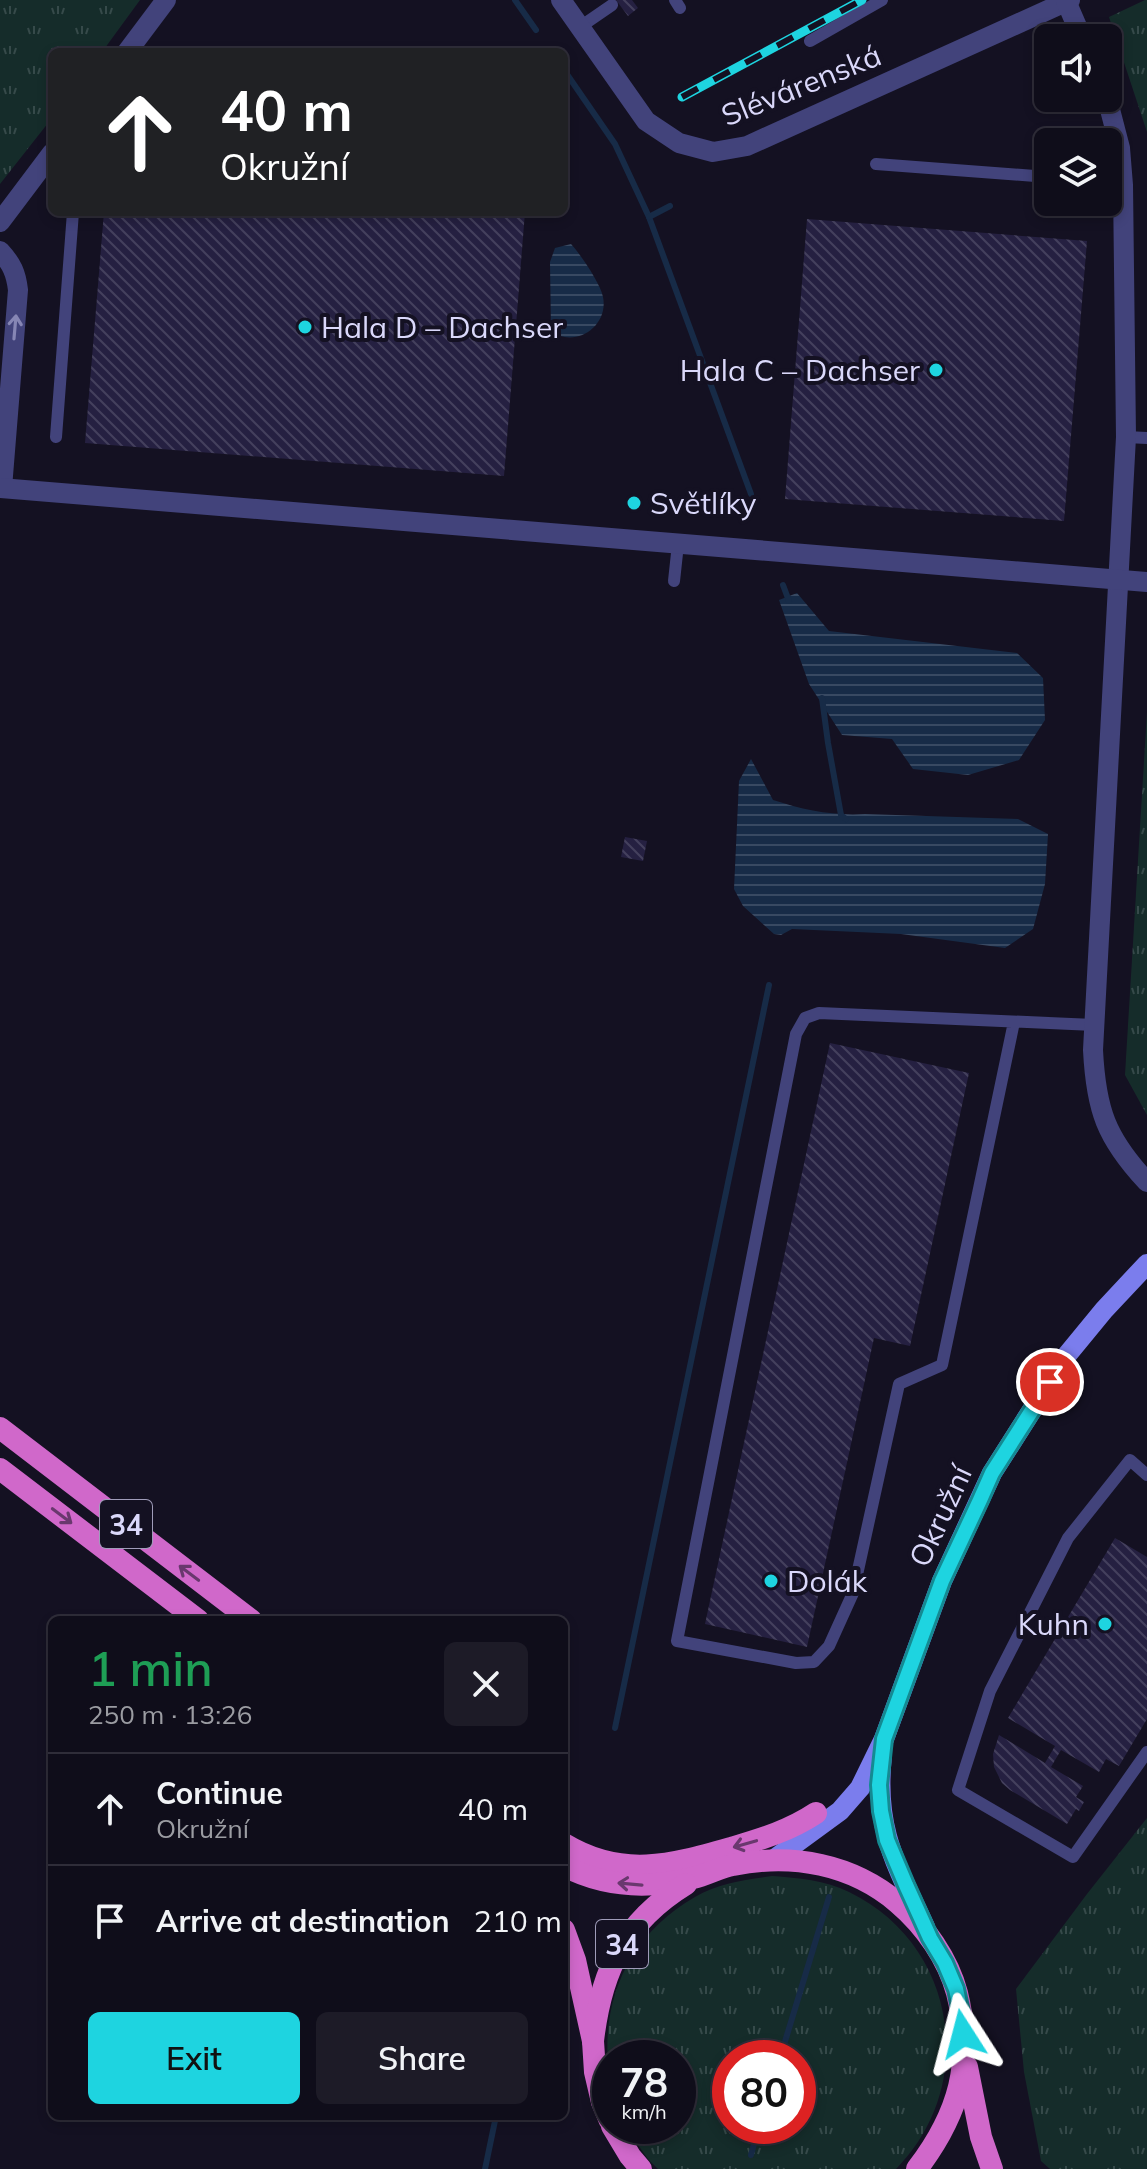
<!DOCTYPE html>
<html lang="en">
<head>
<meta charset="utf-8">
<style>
  body { margin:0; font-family:Mulish,sans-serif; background:#1d1b27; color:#f1f3f6; height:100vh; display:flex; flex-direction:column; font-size:30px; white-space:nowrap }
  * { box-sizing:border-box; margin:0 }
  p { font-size:26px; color:#9b9ca2 }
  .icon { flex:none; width:44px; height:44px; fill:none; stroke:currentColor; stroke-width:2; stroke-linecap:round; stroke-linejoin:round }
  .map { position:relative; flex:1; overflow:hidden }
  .side { position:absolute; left:48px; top:1616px; width:520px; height:504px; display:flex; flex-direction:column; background:#0f0d1a; border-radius:12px; box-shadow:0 4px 12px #0003,0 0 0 2px #2f2d39 }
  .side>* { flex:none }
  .hud { position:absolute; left:48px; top:48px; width:520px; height:168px; border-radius:12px; box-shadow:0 4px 12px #0003,0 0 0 2px #2f2d39; background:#202124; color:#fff; overflow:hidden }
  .buttons { position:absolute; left:1034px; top:24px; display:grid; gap:16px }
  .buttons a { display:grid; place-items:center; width:88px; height:88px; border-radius:12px; background:#0f0d1a; box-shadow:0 4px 12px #0003,0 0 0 2px #2f2d39; font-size:40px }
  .speed { position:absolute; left:592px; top:2040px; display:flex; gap:16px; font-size:40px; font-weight:700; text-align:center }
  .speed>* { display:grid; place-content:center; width:104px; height:104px; border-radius:50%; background:#0f0d1a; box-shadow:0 4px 12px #0003,0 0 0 2px #2f2d39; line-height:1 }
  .speed small { font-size:20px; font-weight:400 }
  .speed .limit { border:12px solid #d22; background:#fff; color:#111 }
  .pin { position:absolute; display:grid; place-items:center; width:68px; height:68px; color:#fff; margin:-34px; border:4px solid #fff; border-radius:50%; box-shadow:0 2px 8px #0007 }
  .me { position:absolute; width:88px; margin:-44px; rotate:351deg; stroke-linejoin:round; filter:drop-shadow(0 0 6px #0008) }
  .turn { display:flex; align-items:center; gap:28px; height:168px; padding:0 40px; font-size:36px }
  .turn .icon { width:104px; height:104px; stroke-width:2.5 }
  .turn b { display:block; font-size:56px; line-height:68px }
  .round { display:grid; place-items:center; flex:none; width:84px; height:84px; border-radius:12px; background:#1d1b27 }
  .overview { display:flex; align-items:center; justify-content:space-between; height:136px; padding:0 40px }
  h1 { font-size:48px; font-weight:600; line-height:60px; color:#1e9e55 }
  .primary-button { display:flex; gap:16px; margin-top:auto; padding:16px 40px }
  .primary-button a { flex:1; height:92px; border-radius:12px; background:#1ed4e0; color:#111; font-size:32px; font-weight:600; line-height:92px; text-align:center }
  .primary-button a+a { background:#1d1b27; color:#f1f3f6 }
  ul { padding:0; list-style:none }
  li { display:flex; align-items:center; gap:24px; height:112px; padding:0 40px; border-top:2px solid #2f2d39 }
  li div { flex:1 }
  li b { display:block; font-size:30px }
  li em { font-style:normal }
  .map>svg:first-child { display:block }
  .grass { fill:url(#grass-tufts); fill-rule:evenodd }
  .water { fill:url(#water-rules) }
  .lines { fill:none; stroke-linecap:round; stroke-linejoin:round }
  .stream { stroke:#172b47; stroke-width:6 }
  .building { fill:url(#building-back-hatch) }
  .service { stroke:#42437b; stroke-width:12 }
  .minor { stroke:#42437b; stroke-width:20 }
  .secondary { stroke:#7b7ded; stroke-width:20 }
  .trunk { stroke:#d068ca; stroke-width:22 }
  .rail-casing { stroke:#1ed4e0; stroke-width:9 }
  .rail { stroke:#141122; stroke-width:6; stroke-dasharray:18; stroke-linecap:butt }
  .oneway { stroke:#8686b4 }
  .oneway2 { stroke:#69386e }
  .route-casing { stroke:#148a92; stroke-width:20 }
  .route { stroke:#1ed4e0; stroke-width:14 }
  .poi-dot { fill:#1ed4e0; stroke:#141122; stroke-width:3 }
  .labels { text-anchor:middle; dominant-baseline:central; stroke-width:8; stroke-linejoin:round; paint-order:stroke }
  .shield { fill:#141122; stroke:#9f9cb9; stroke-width:2 }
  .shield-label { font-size:28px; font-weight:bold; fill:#dad8fa }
  .street-label { font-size:30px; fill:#dad8fa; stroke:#141122 }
  .poi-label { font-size:30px; fill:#dad8fa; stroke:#141122; text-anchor:start }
</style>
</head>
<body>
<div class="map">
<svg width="1147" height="2169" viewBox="0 0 1147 2169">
  <defs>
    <pattern id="grass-tufts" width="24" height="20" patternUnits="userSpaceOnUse" patternTransform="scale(2)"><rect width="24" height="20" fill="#152c2a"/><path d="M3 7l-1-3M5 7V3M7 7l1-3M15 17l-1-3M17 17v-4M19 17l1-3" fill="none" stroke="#364a4a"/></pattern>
    <pattern id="water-rules" width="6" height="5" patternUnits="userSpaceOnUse" patternTransform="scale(2)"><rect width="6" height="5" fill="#172b47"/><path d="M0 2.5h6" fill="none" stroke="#384962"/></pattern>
    <pattern id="building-back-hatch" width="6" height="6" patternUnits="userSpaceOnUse" patternTransform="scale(2)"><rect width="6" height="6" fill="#252041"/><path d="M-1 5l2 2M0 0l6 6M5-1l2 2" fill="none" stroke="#44405d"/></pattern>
  </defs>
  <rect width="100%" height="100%" fill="#141122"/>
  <g class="grass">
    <path d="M0 0H140L102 52H52V118L0 184Z"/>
    <path d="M1145 0H1147V132L1109 17Z"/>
    <path d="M1147 712V1115L1125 1075Z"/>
    <path d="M1147 1818V2169H1050L1041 2161 1024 2072 1016 1989 1087 1894Z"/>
    <path d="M772 1876C798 1878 825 1880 849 1892 957 1944 979 2085 896 2169H658L648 2159 626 2128 625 2126H678V2058H610V2080C598 2004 627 1936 695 1897 718 1883 745 1880 772 1876ZM730 2058H798V2126H730Z"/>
  </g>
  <g class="water">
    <path d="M571 244C581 255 600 283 603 297 609 327 574 349 551 331L550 262 555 248Z"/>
    <path d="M797 593 829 631 1017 653 1043 678 1045 720 1019 760 968 775 913 769 892 739 842 735 809 684 779 600Z"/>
    <path d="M751 759 773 800C804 810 833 816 865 814L1018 819 1048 834 1045 884 1033 929 1005 948 901 934 792 929 781 935 774 934 743 906 734 889 739 781Z"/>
  </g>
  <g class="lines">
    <g class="stream">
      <path d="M515 0 536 30"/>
      <path d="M564 70 615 144 649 217 751 494"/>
      <path d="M649 217 670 206"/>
      <path d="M783 585 789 601"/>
      <path d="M822 698 828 743 841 815 846 819"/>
      <path d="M615 1728 769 985"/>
      <path d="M780 2058 829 1897"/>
      <path d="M751 2155 759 2126"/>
      <path d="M485 2169 496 2116"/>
    </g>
  </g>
  <g class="building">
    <path d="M616 0H632L638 8 628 16Z"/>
    <path d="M104 212H525L504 476 85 443Z"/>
    <path d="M807 219 1087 241 1064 521 785 499Z"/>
    <path d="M625 837 647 841 643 861 621 857Z"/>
    <path d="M830 1043 969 1073 910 1346 874 1338 807 1647 705 1624Z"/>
    <path d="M1115 1538 1147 1557V1719L1119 1766 1106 1759 1099 1772 1061 1750 1051 1767 1083 1786 1076 1797 1084 1802 1079 1811 1076 1809 1067 1824 1010 1790 1002 1783 994 1767 993 1754 999 1735 1045 1763 1055 1746 1008 1718Z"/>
  </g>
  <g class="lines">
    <g class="service">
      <path d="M675 0 680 8"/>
      <path d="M580 27 612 5"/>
      <path d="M810 41 882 0"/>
      <path d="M876 164 1048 177"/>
      <path d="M56 437 73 212"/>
      <path d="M1126 437 1147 438"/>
      <path d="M674 581 678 544"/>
      <path d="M1014 1022 942 1365 899 1384 853 1593 829 1646 814 1662 796 1663 677 1641 796 1034 805 1018 819 1013 1094 1025"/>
      <path d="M1147 1475 1130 1460 1068 1538 990 1691 958 1790 1073 1857 1147 1752"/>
    </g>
    <g class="minor">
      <path d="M561 0 646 121 679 143 713 152 747 146 1070 0"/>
      <path d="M1066 1 1082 38"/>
      <path d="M127 52 166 0"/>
      <path d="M1107 98 1120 148 1123 185 1126 437 1093 1050C1096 1110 1106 1138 1147 1182"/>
      <path d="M0 222 52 153"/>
      <path d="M0 251C12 264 16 273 18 290L2 488"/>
      <path d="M0 488 1147 582"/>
    </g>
    <g class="secondary">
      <path d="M882 1756C874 1829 896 1864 925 1927"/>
      <path d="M773 1860 840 1811 860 1788 884 1739 942 1581 992 1473 1067 1355 1104 1310 1147 1264"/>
    </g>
    <g class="trunk">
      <path d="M0 1428 251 1620"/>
      <path d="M0 1469 198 1620"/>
      <path d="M564 1844C622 1879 671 1865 731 1848 761 1839 789 1831 816 1813"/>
      <path d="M564 1866C605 1887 649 1889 693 1878 707 1875 720 1867 733 1865 793 1853 852 1864 898 1903 925 1926 948 1959 957 1993 974 2062 959 2114 917 2169"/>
      <path d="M564 1930 575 1960 593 2041 595 2072 602 2102 610 2121"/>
      <path d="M593 2041C601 1971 624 1922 686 1884"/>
      <path d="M967 2067 981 2137 992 2169"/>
      <path d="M612 2126 630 2156 641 2169"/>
    </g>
    <g class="rail-casing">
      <path id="rail" d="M682 97 862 0"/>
    </g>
    <use href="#rail" class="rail"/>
  </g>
  <defs><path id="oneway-shaft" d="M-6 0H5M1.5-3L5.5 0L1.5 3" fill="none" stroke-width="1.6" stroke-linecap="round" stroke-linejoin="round" transform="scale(2)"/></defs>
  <use class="oneway" href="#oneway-shaft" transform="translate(15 327) rotate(-85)"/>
  <g class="oneway2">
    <use href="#oneway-shaft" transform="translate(62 1516) rotate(37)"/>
    <use href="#oneway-shaft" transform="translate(189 1573) rotate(-143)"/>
    <use href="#oneway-shaft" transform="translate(745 1844) rotate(164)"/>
    <use href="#oneway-shaft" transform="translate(630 1884) rotate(-175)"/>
  </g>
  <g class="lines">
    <g class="route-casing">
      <path id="route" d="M963 2034 962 2017 956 1989 945 1963 930 1938 906 1885 887 1840 881 1811 879 1785 884 1739 942 1581 980 1500 992 1473 1050 1382"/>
    </g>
    <use href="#route" class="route"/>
  </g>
  <g class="poi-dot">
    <circle cx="305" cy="327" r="8"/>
    <circle cx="936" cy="370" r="8"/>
    <circle cx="634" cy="503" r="8"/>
    <circle cx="771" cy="1581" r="8"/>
    <circle cx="1105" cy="1624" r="8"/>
  </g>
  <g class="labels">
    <g class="shield">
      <rect x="100" y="1500" width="52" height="48" rx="6"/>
      <rect x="596" y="1920" width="52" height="48" rx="6"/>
    </g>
    <g class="shield-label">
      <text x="126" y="1524">34</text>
      <text x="622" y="1944">34</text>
    </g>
    <g class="street-label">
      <text transform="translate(801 85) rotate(-22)">Slévárenská</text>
      <text transform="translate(940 1516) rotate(-65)">Okružní</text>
    </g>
    <g class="poi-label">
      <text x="321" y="327">Hala D – Dachser</text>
      <text x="920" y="370" text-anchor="end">Hala C – Dachser</text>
      <text x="650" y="503">Světlíky</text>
      <text x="787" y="1581">Dolák</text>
      <text x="1089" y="1624" text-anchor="end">Kuhn</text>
    </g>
  </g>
</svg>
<div class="buttons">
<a><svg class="icon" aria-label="sound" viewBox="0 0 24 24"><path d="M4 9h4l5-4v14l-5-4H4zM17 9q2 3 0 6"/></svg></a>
<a><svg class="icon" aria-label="layers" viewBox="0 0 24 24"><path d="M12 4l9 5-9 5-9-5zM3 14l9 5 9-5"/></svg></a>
</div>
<div class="speed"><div>78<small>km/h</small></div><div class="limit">80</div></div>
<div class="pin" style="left:1050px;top:1382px;background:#d93025"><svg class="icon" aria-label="arrive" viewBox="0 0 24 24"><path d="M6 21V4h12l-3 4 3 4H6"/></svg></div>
<svg class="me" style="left:963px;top:2034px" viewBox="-20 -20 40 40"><path d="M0-17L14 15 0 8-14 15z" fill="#1ed4e0" stroke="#fff" stroke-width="4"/></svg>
<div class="hud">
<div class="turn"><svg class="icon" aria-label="ahead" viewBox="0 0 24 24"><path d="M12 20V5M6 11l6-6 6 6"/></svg><div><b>40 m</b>Okružní</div></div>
</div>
<section class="side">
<div class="overview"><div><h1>1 min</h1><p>250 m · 13:26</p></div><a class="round"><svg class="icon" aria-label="close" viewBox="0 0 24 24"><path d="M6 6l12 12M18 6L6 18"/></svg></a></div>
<ul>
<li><svg class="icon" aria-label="ahead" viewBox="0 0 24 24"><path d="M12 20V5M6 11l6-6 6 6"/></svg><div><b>Continue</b><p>Okružní</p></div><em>40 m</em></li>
<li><svg class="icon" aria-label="arrive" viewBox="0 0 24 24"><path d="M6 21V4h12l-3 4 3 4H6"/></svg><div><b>Arrive at destination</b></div><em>210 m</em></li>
</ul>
<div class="primary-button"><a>Exit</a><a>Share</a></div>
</section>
</div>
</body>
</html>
